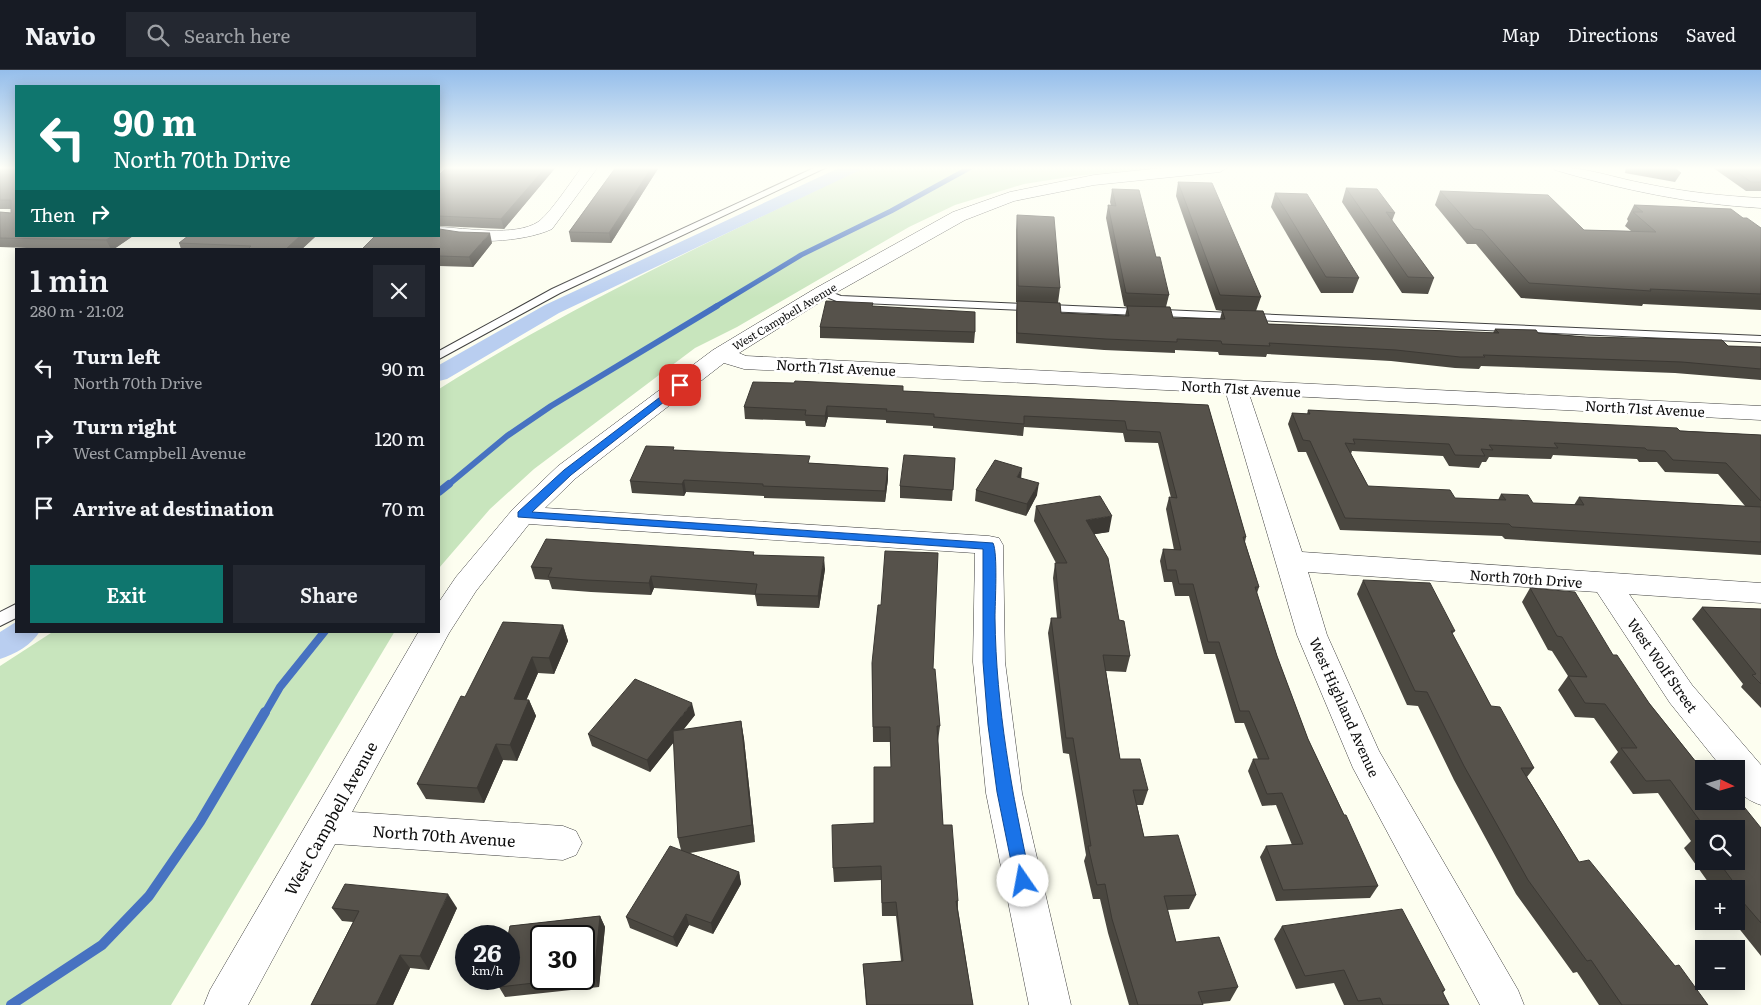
<!DOCTYPE html>
<html lang="en">
<head>
<meta charset="utf-8">
<style>
  body { margin:0; font-family:Literata,serif; background:#242831; color:#f1f3f6; height:100vh; display:flex; flex-direction:column; font-size:19px; white-space:nowrap }
  * { box-sizing:border-box; margin:0 }
  p { font-size:16px; color:#9ea1a6 }
  .icon { flex:none; width:28px; height:28px; fill:none; stroke:currentColor; stroke-width:2; stroke-linecap:round; stroke-linejoin:round }
  .map { position:relative; flex:1; overflow:hidden }
  .sheet { position:absolute; left:15px; top:178px; width:425px; height:385px; display:flex; flex-direction:column; background:#171b24; border-radius:0px; box-shadow:0 2px 12px #0003 }
  .sheet>* { flex:none }
  .banner { position:absolute; left:15px; top:15px; width:425px; height:152px; border-radius:0px; box-shadow:0 2px 12px #0003; background:#0f766e; color:#fff; overflow:hidden }
  .needle { width:32px; rotate:95deg }
  .fabs { position:absolute; left:1695px; top:690px; display:grid; gap:10px }
  .fabs a { display:grid; place-items:center; width:50px; height:50px; border-radius:0px; background:#171b24; box-shadow:0 2px 12px #0003; font-size:25px }
  .speed { position:absolute; left:455px; top:855px; display:flex; gap:10px; font-size:25px; font-weight:700; text-align:center }
  .speed>* { display:grid; place-content:center; width:65px; height:65px; border-radius:50%; background:#171b24; box-shadow:0 2px 12px #0003; line-height:1 }
  .speed small { font-size:12px; font-weight:400 }
  .speed .limit { border:2px solid #111; border-radius:8px; background:#fff; color:#111 }
  .pin { position:absolute; display:grid; place-items:center; width:42px; height:42px; color:#fff; margin:-21px; border-radius:10px; box-shadow:0 2px 8px #0006 }
  .me { position:absolute; width:55px; margin:-28px; rotate:348deg; stroke-linejoin:round; filter:drop-shadow(0 0 4px #0008) }
  .turn { display:flex; align-items:center; gap:18px; height:105px; padding:0 15px; font-size:22px }
  .turn .icon { width:65px; height:65px; stroke-width:2.5 }
  .turn b { display:block; font-size:35px; line-height:42px }
  .then { display:flex; align-items:center; height:48px; padding:0 15px; background:#0003; gap:10px; font-size:19px }
  .round { display:grid; place-items:center; flex:none; width:52px; height:52px; border-radius:0px; background:#242831 }
  .head { display:flex; align-items:center; justify-content:space-between; height:85px; padding:0 15px }
  h1 { font-size:30px; font-weight:600; line-height:38px }
  .cta { display:flex; gap:10px; margin-top:auto; padding:10px 15px }
  .cta a { flex:1; height:58px; border-radius:0px; background:#0f766e; color:#fff; font-size:20px; font-weight:600; line-height:58px; text-align:center }
  .cta a+a { background:#242831; color:#f1f3f6 }
  ul { padding:0; list-style:none }
  li { display:flex; align-items:center; gap:15px; height:70px; padding:0 15px }
  li div { flex:1 }
  li b { display:block; font-size:19px }
  li em { font-style:normal }
  header { display:flex; align-items:center; gap:30px; box-sizing:border-box; height:70px; padding:0 25px; background:#171b24; border-bottom:1px solid #363941 }
  header strong { font-size:24px }
  nav { display:flex; gap:28px; margin-inline-start:auto; font-size:18px }
  .search { width:350px; height:45px; background:#242831; display:flex; align-items:center; gap:12px; box-sizing:border-box; padding:0 18px; border-radius:0px; color:#9ea1a6; font-size:19px }
  .map>svg:first-child { display:block }
  .green { fill:#c8e5bd }
  .lines { fill:none; stroke-linecap:round; stroke-linejoin:round }
  .stream-far3 { stroke:#4772c1; stroke-width:5 }
  .stream-far2 { stroke:#4772c1; stroke-width:6 }
  .stream-far1 { stroke:#4772c1; stroke-width:8 }
  .stream { stroke:#4772c1; stroke-width:10 }
  .canal { fill:#b9cef0; fill-rule:evenodd }
  .lane-casing { stroke:#414141; stroke-width:2 }
  .street-casing { stroke:#414141; stroke-width:1 }
  .lane { fill:#fff; fill-rule:evenodd }
  .street { fill:#fff; fill-rule:evenodd }
  .wall { fill:#4a4740; fill-rule:evenodd }
  .shaded-wall { fill:#3c3934 }
  .building { fill:#56524b; stroke:#3c3934 }
  .route { fill:#1a73e8; stroke:#114b97 }
  .labels { text-anchor:middle; dominant-baseline:central; stroke-width:5; stroke-linejoin:round; paint-order:stroke }
  .far-street-label { font-size:11px; fill:#0e0e0e; stroke:#fff }
  .street-label { font-size:14px; fill:#0e0e0e; stroke:#fff }
  .near-street-label { font-size:16px; fill:#0e0e0e; stroke:#fff }
</style>
</head>
<body>
<header>
<strong>Navio</strong>
<div class="search"><svg class="icon" aria-label="search" viewBox="0 0 24 24"><circle cx="10" cy="10" r="6"/><path d="M15 15l6 6"/></svg>Search here</div>
<nav><a>Map</a><a>Directions</a><a>Saved</a></nav>
</header>
<div class="map">
<svg width="1761" height="935" viewBox="0 0 1761 935">
  <rect width="100%" height="100%" fill="#fdfef0"/>
  <g class="green">
    <path d="M864 97H1166L1075 106 1024 114 955 135 909 157 737 257 695 278 534 399 490 439 439 498V319C575 233 720 167 864 97Z"/>
    <path d="M54 561H395L171 935H0V596Z"/>
  </g>
  <g class="lines">
    <path class="stream-far3" d="M715 237 801 185 891 141 971 97"/>
    <path class="stream-far2" d="M448 415 507 366 551 336 717 236"/>
    <g class="stream-far1">
      <path d="M439 422 449 414"/>
      <path d="M265 643 280 617 325 561"/>
    </g>
    <path class="stream" d="M11 935 102 875 149 826 200 752 265 642"/>
    <g class="canal">
      <path d="M841 97H862L860 100 559 243 447 309 439 311V295L545 235Z"/>
      <path d="M16 552V561H40C32 575 15 584 0 589V562Z"/>
    </g>
    <g class="lane-casing">
      <g id="lane">
        <path d="M816 97H827L560 223 439 289V281L552 219Z"/>
        <path d="M823 219 841 226 1761 266V272L839 232 819 224V220Z"/>
        <path d="M16 534V548L0 556V542Z"/>
      </g>
    </g>
    <g class="street-casing">
      <g id="street">
        <path d="M582 97H598L552 159C522 173 467 174 435 166H439V157C466 158 515 167 538 152 550 144 572 110 582 97Z"/>
        <path d="M1172 97H1228L1220 102 1094 115 1014 131 965 150 830 226 739 283 746 286 1761 336V350L1249 324 1302 482 1761 513V533L1629 524 1692 615 1761 695V735C1741 728 1736 720 1736 699H1723L1670 633 1597 522 1308 502 1327 565 1379 681 1518 920 1524 935H1480L1353 698 1297 565 1226 323 744 299 724 293 576 408 545 438 989 466 999 468 1003 475 1005 592 1022 723 1071 935H1029L986 723 973 592 975 483 529 454 476 521 449 563 352 742 563 756 576 761 582 773 576 785 563 790 335 774 248 935H204L210 920 419 561H439V532L456 507 513 439 558 396 713 280 816 218 953 142 1010 122 1094 105Z"/>
        <path d="M1553 97C1587 97 1614 108 1647 114 1685 122 1723 126 1761 128V138C1690 134 1623 120 1555 100Z"/>
      </g>
    </g>
    <use href="#lane" class="lane"/>
    <use href="#street" class="street"/>
  </g>
  <g class="wall">
    <path d="M0 97H16V166H133L114 179H53L0 177V142L11 143V139H0Z"/>
    <path d="M556 97 504 159 439 156V105Z"/>
    <path d="M616 97H659L611 173 571 172 569 162Z"/>
    <path d="M1626 97H1673L1681 103 1675 112 1625 103Z"/>
    <path d="M1712 97H1761V121H1746Z"/>
    <path d="M1178 112 1261 227 1256 241 1268 254 1493 263 1495 259 1586 267 1728 276 1761 277V310L1675 303 1481 296 1479 299 1455 298 1391 291 1267 284 1266 287 1219 285 1218 282 1175 280V283L1104 280 1016 273V242L1017 232H1016V160L1017 145 1060 218 1058 233 1061 243 1125 246 1127 237 1124 236 1106 148 1108 135 1111 136 1110 132 1112 119 1156 187 1169 225 1166 237 1173 248 1220 249 1222 241 1216 240 1176 126Z"/>
    <path d="M1346 118 1395 143 1392 151 1434 208 1428 224 1402 223 1342 132Z"/>
    <path d="M1440 121 1584 160 1631 161 1625 156 1628 151 1627 149 1634 135 1743 148 1761 158V240L1643 234 1642 236 1521 228 1476 174H1467L1435 135Z"/>
    <path d="M1275 123 1359 208 1353 223H1321L1271 137Z"/>
    <path d="M188 166H316L302 179H181L179 173Z"/>
    <path d="M492 173 473 197 439 196V179Z"/>
    <path d="M873 236 975 262 974 273 820 268V257Z"/>
    <path d="M903 321 1208 335 1246 467 1245 472 1259 517 1257 523 1277 586 1308 669 1378 816 1370 828 1276 831 1260 787 1266 776 1292 775 1276 735 1262 736 1248 701 1253 689H1258L1244 653H1235L1215 584H1204L1189 526H1175L1172 512H1164L1160 491 1163 479 1174 480 1166 439 1169 427 1171 428 1158 373 1125 372 1123 363 1024 357 1023 366 933 358V356L886 353V350L828 347 825 357 806 356 805 351 745 349 744 337Z"/>
    <path d="M1308 340 1761 365V485L1505 469 1502 466 1340 460 1306 382H1298L1288 354 1292 343 1307 344ZM1352 381 1443 386 1449 396 1479 398 1482 392H1486L1489 387 1551 389 1553 385 1637 389 1639 392H1657L1665 402 1718 404 1745 436 1579 427 1574 435 1533 433 1501 424 1498 430 1455 428 1368 416 1351 384Z"/>
    <path d="M675 380 810 393 888 398V409L885 432 764 428V426L686 422 684 426 632 423 630 411Z"/>
    <path d="M955 388 952 431 900 428V416Z"/>
    <path d="M1021 408 1037 425 1026 446 975 431 976 420Z"/>
    <path d="M1036 436 1109 462 1094 464 1119 550 1130 586 1126 602 1106 601 1120 689 1148 720 1143 735H1137L1144 767 1196 825 1189 839 1167 840 1176 872 1238 917 1230 931 1202 934 1203 935H1129L1108 863 1100 829H1093L1084 791 1086 785 1069 684 1063 683 1048 563 1051 548H1057L1053 508 1055 493H1056L1034 451Z"/>
    <path d="M754 482V485L825 499 819 538 757 536 755 525 654 518 651 525 591 522 552 519 549 510 535 509 531 497Z"/>
    <path d="M1363 510 1455 561 1452 564 1491 636 1534 698 1527 707 1579 792 1675 896 1708 935H1599L1577 902 1573 903 1516 824 1454 710 1418 636 1407 635 1357 524Z"/>
    <path d="M1530 518 1613 585 1649 633 1729 733 1761 758V886L1733 851H1736V819H1713L1684 778 1691 771 1658 723 1633 724 1610 692 1618 682 1594 648 1575 647 1558 620 1568 606 1552 581 1548 580 1522 532ZM1704 759H1736V791H1704Z"/>
    <path d="M1702 537 1761 539V638L1741 617 1743 614 1692 549Z"/>
    <path d="M563 555 568 571 554 604 538 603 526 630H529L536 646 517 691 503 690 484 733 426 729 417 714 465 627Z"/>
    <path d="M872 593 933 599 940 656 938 671 943 755 958 831V839L973 935H866L863 894 901 891 896 846H882L881 810 834 812 833 798 874 753 891 697 890 672H873Z"/>
    <path d="M695 645 683 660 741 651 744 669 755 772 690 783 739 802 741 814 713 864 689 855 677 877 630 858 626 847 681 780 678 768 674 672 650 702 592 676 588 664Z"/>
    <path d="M332 838H457L429 900 410 898 393 935H311L353 852 342 851Z"/>
    <path d="M600 846 605 857 599 917 505 927 499 917 500 909H509L508 866 510 856ZM541 866H584V909H541Z"/>
    <path d="M1282 856 1445 920 1443 923 1449 935H1344L1334 913 1296 919 1274 869Z"/>
  </g>
  <g class="shaded-wall">
    <path d="M546 97H556L504 159 501 149Z"/>
    <path d="M652 97H659L611 173 609 163Z"/>
    <path d="M490 163 492 173 473 197 469 187Z"/>
    <path d="M113 166H133L114 179H111L106 170Z"/>
    <path d="M300 166H316L302 179H286Z"/>
    <path d="M827 336 828 347 825 357V346Z"/>
    <path d="M888 398V409L885 432V421Z"/>
    <path d="M1022 398 1021 410 1017 407Z"/>
    <path d="M684 410 686 422 684 426 682 414Z"/>
    <path d="M1039 413 1037 425 1026 446 1027 434Z"/>
    <path d="M1112 446 1109 462 1083 466 1086 450Z"/>
    <path d="M824 487 825 499 819 538 818 526Z"/>
    <path d="M651 506 654 518 651 525 649 513Z"/>
    <path d="M563 555 568 571 554 604 549 588Z"/>
    <path d="M532 587 538 603 520 645 514 629Z"/>
    <path d="M529 630 536 646 517 691 510 675Z"/>
    <path d="M692 633 695 645 650 702 647 690Z"/>
    <path d="M741 651 744 669 755 772 752 755Z"/>
    <path d="M496 674 503 690 484 733 477 718Z"/>
    <path d="M739 802 741 814 713 864 711 853Z"/>
    <path d="M448 824 457 838 429 900 420 886Z"/>
    <path d="M686 844 689 855 677 877 673 867Z"/>
    <path d="M600 846 605 857 599 917 594 906Z"/>
    <path d="M400 885 410 898 393 935H376Z"/>
  </g>
  <g class="building">
    <path d="M0 97H16V166H113L106 170 0 168V142L11 143V130H0Z"/>
    <path d="M447 97H546L501 149 439 146V105Z"/>
    <path d="M616 97H652L609 163 569 162Z"/>
    <path d="M1648 97H1673L1681 103Z"/>
    <path d="M1730 97H1761V112H1751Z"/>
    <path d="M1178 112 1212 113 1261 227 1220 225Z"/>
    <path d="M1346 118 1377 119 1395 143 1386 142 1434 208 1408 207Z"/>
    <path d="M1112 119 1139 120 1156 187H1160L1169 225 1126 223 1108 135 1116 136Z"/>
    <path d="M1440 121 1548 125 1584 160 1656 162 1633 142H1643L1634 135 1731 139 1743 148H1747L1761 158V224L1650 219 1651 221 1529 213 1482 160 1474 159Z"/>
    <path d="M1275 123 1307 124 1359 208 1326 207Z"/>
    <path d="M1017 145 1054 147 1060 218 1018 216Z"/>
    <path d="M439 159 459 162 490 163 469 187 439 186V179H362L375 166H439Z"/>
    <path d="M188 166H300L286 179H248L251 176 179 173Z"/>
    <path d="M826 231 873 233 872 236 975 242V262L820 257Z"/>
    <path d="M1017 231 1060 233 1061 243 1129 246 1127 236 1170 237 1173 248 1225 249 1222 240 1263 241 1268 254 1499 263 1495 259 1536 260 1538 263 1586 267 1722 270 1728 276 1761 277V299L1682 292 1483 285 1485 287H1460L1396 280 1269 273 1270 276 1222 274 1221 271 1177 269V272L1106 269 1017 263Z"/>
    <path d="M795 311 903 316V321L1208 335 1246 467H1243L1259 517H1255L1277 586 1308 669 1344 745H1346L1378 816 1283 820 1266 776 1303 774 1282 723 1267 724 1253 689H1269L1249 641H1240L1219 572H1208L1193 514H1179L1176 500H1167L1163 479 1181 480 1169 427 1177 428 1160 362 1127 360 1125 351 1024 346V354L934 347V344L886 341 887 339 827 336 825 346 805 345 806 340 744 337 753 312 794 313Z"/>
    <path d="M1308 340 1677 358 1680 361 1761 365V431L1726 393 1673 390 1665 381 1647 380 1645 378 1554 373 1558 378 1489 375 1493 380 1481 379 1485 386 1455 385 1449 374 1353 369 1355 374 1345 373 1368 416 1450 420 1455 428 1506 430 1501 424 1528 425 1533 433 1584 435 1579 427 1761 437V472L1512 457 1509 454 1345 448 1310 371 1303 370 1292 343 1310 344Z"/>
    <path d="M646 376 674 377 673 380 810 386 808 393 888 398 885 421 763 416V414L684 410 682 414 630 411Z"/>
    <path d="M904 385 955 388 953 420 900 416Z"/>
    <path d="M995 390 1022 398 1017 407 1039 413 1027 434 976 420Z"/>
    <path d="M1100 426 1112 446 1086 450 1108 488 1119 550 1124 551 1130 586 1103 585 1120 689H1140L1148 720H1133L1144 767 1178 765 1196 825 1164 826 1176 872 1219 867 1238 917 1198 922 1203 935H1138L1112 849 1105 814 1097 815 1088 776H1091L1073 668H1066L1051 548H1061L1055 493H1067L1036 436Z"/>
    <path d="M546 469 754 482 753 485 824 487 818 526 755 524 757 514 651 506 649 513 587 510 548 507 552 498 531 497Z"/>
    <path d="M885 481 938 483 933 599H935L940 656H937L943 755H952L958 831H956L973 935H867L863 894 903 891 896 832 882 833 881 796 833 798 832 755 874 753V697H891L890 657H873L872 593 878 535H881Z"/>
    <path d="M1363 510 1430 513 1455 561H1451L1491 636 1500 637 1534 698H1521L1579 792 1589 790 1675 896 1679 895 1708 935H1622L1591 890 1587 891 1528 810 1464 696 1427 622 1415 621Z"/>
    <path d="M1530 518 1575 522 1613 585H1617L1649 633 1704 702V731H1727L1729 733H1741L1761 758V853L1736 824V822L1740 821 1718 791H1736V759H1706L1670 710 1646 711 1621 678H1637L1605 634 1585 633 1568 606 1587 607 1562 567 1557 566Z"/>
    <path d="M1702 537 1761 539V614L1752 605 1756 604Z"/>
    <path d="M503 552 563 555 549 588 532 587 514 629 529 630 510 675 496 674 477 718 417 714 461 626 465 627Z"/>
    <path d="M635 609 692 633 647 690 588 664Z"/>
    <path d="M741 651 752 755 678 768 673 661Z"/>
    <path d="M1704 764V772L1698 765Z"/>
    <path d="M670 776 739 802 711 853 686 844 673 867 626 847Z"/>
    <path d="M345 814 448 824 420 886 400 885 376 935H311L359 841 332 838Z"/>
    <path d="M1402 839 1445 920 1442 921 1449 935H1383L1380 928 1358 931 1344 900 1305 906 1282 856Z"/>
    <path d="M600 846 594 906 584 907V866H541V909H569L499 917 500 909H509L508 866 510 856Z"/>
  </g>
  <linearGradient id="sky" x2="0" y2="1"><stop stop-color="#95beeb"/><stop offset="0.43" stop-color="#fefff8"/><stop offset="1" stop-color="#fefff8" stop-opacity="0"/></linearGradient>
  <rect width="1761" height="228" fill="url(#sky)"/>
  <path class="route" d="M680 312 683 313V317L571 405 532 442 993 473C998 483 995 533 995 548 996 637 1012 724 1031 811L1029 816 1023 818 1017 816 1015 811 997 722 988 655 983 592V479L518 447V442L564 400Z"/>
  <g class="labels">
    <g class="far-street-label">
      <text transform="translate(784 246) rotate(-31)">West Campbell Avenue</text>
    </g>
    <g class="street-label">
      <text transform="translate(836 297) rotate(3)">North 71st Avenue</text>
      <text transform="translate(1241 318) rotate(3)">North 71st Avenue</text>
      <text transform="translate(1645 338) rotate(3)">North 71st Avenue</text>
      <text transform="translate(1526 508) rotate(4)">North 70th Drive</text>
      <text transform="translate(1663 595) rotate(55)">West Wolf Street</text>
      <text transform="translate(1345 637) rotate(66)">West Highland Avenue</text>
    </g>
    <g class="near-street-label">
      <text transform="translate(330 748) rotate(-61)">West Campbell Avenue</text>
      <text transform="translate(444 765) rotate(4)">North 70th Avenue</text>
    </g>
  </g>
</svg>
<div class="fabs">
<a><svg class="needle" viewBox="-14 -14 28 28"><path d="M0-13l5 13h-10z" fill="#e53935"/><path d="M0 13l5-13h-10z" fill="#9ea1a6"/></svg></a>
<a><svg class="icon" aria-label="search" viewBox="0 0 24 24"><circle cx="10" cy="10" r="6"/><path d="M15 15l6 6"/></svg></a>
<a>+</a>
<a>−</a>
</div>
<div class="speed"><div>26<small>km/h</small></div><div class="limit">30</div></div>
<div class="pin" style="left:680px;top:315px;background:#d93025"><svg class="icon" aria-label="arrive" viewBox="0 0 24 24"><path d="M6 21V4h12l-3 4 3 4H6"/></svg></div>
<svg class="me" style="left:1023px;top:811px" viewBox="-20 -20 40 40"><circle r="19" fill="#fff"/><path d="M0-13L10 11 0 6-10 11z" fill="#1a73e8"/></svg>
<div class="banner">
<div class="turn"><svg class="icon" aria-label="left" viewBox="0 0 24 24"><path d="M17 20v-9H6M10 6l-5 5 5 5"/></svg><div><b>90 m</b>North 70th Drive</div></div>
<div class="then">Then<svg class="icon" aria-label="right" viewBox="0 0 24 24"><path d="M7 20v-9h11M14 6l5 5-5 5"/></svg></div>
</div>
<section class="sheet">
<div class="head"><div><h1>1 min</h1><p>280 m · 21:02</p></div><a class="round"><svg class="icon" aria-label="close" viewBox="0 0 24 24"><path d="M6 6l12 12M18 6L6 18"/></svg></a></div>
<ul>
<li><svg class="icon" aria-label="left" viewBox="0 0 24 24"><path d="M17 20v-9H6M10 6l-5 5 5 5"/></svg><div><b>Turn left</b><p>North 70th Drive</p></div><em>90 m</em></li>
<li><svg class="icon" aria-label="right" viewBox="0 0 24 24"><path d="M7 20v-9h11M14 6l5 5-5 5"/></svg><div><b>Turn right</b><p>West Campbell Avenue</p></div><em>120 m</em></li>
<li><svg class="icon" aria-label="arrive" viewBox="0 0 24 24"><path d="M6 21V4h12l-3 4 3 4H6"/></svg><div><b>Arrive at destination</b></div><em>70 m</em></li>
</ul>
<div class="cta"><a>Exit</a><a>Share</a></div>
</section>
</div>
</body>
</html>
